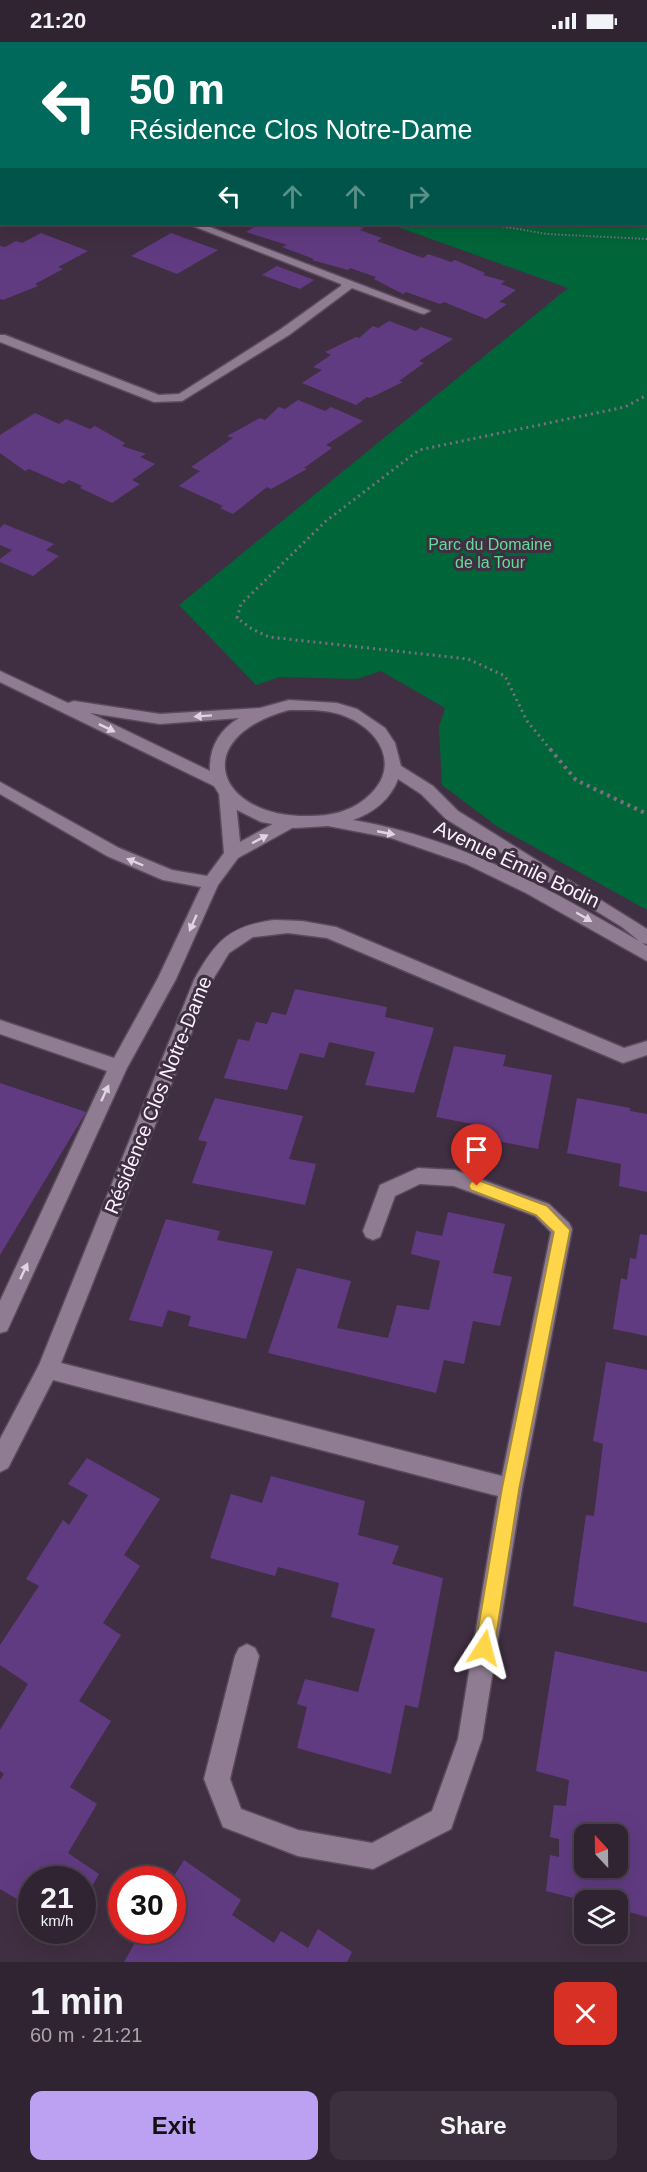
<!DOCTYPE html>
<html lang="en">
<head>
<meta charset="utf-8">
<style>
  body { margin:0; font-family:Arial,sans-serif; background:#3c2f3e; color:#f1f3f6; height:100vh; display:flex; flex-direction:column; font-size:22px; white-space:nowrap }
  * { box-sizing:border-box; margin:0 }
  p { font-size:20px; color:#a8a4ac }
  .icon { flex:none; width:33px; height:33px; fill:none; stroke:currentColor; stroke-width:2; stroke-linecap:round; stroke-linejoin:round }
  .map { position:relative; height:1920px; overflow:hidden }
  .side { display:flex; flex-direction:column; background:#302332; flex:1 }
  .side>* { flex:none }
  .hud { position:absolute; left:0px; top:0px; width:648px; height:183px; box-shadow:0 6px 24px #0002,0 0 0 2px #4b404d; background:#00695c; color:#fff; overflow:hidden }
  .needle { width:39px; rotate:338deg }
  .tools { position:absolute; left:574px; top:1782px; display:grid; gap:12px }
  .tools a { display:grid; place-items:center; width:54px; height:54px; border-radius:12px; background:#302332; box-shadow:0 6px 24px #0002,0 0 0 2px #4b404d; font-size:30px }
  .speed { position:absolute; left:18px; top:1824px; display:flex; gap:12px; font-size:30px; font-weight:700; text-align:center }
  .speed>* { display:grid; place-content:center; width:78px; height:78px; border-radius:50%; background:#302332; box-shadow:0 6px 24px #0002,0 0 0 2px #4b404d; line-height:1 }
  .speed small { font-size:15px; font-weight:400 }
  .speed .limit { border:9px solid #d22; background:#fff; color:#111 }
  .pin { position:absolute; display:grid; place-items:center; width:51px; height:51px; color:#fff; margin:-62px -26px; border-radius:50% 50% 50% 0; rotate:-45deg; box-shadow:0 0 6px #0007 }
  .pin .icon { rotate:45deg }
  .me { position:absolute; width:66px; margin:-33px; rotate:9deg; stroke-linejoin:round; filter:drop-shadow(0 0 4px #0008) }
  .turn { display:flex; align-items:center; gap:21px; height:126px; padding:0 30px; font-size:27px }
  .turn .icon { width:78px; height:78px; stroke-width:2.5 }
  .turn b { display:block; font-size:42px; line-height:51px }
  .lanes { display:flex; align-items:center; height:57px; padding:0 30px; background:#0003; justify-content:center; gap:30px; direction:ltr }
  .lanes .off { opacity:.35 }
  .round { display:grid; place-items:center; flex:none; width:63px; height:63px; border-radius:12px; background:#3c2f3e }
  .summary { display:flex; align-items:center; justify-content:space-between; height:102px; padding:0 30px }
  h1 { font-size:36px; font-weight:700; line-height:45px }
  .button { display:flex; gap:12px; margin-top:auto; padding:12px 30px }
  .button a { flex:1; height:69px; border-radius:12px; background:#bca0f2; color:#111; font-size:24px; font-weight:700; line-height:69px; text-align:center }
  .button a+a { background:#3c2f3e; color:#f1f3f6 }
  .status { display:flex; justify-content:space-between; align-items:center; height:42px; padding:0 30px; background:#302332; direction:ltr }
  .status svg { height:16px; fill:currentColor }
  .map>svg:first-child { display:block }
  .green { fill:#006639 }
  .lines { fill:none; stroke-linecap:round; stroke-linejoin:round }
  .stream { fill:#024f78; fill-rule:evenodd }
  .building { fill:#613b82; fill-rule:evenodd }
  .lane-casing { stroke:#594b5b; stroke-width:3 }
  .street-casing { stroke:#594b5b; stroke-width:3 }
  .secondary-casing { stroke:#594b5b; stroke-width:3 }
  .path-far2 { stroke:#7d6e7f; stroke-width:2; stroke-dasharray:1.5 2; stroke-linecap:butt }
  .path-far1 { stroke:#7d6e7f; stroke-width:3; stroke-dasharray:2 4; stroke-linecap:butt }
  .path { stroke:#7d6e7f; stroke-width:4; stroke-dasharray:3 4.5; stroke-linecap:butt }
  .lane { fill:#8f7c92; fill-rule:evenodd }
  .street { fill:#8f7c92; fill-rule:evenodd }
  .secondary { fill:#8f7c92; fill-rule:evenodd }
  .oneway { fill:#e0d4e2 }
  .route { fill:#ffd54a; stroke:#a68a30; stroke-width:1.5 }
  .labels { text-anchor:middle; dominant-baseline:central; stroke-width:6; stroke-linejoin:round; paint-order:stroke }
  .far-park-label { font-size:16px; fill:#63dc96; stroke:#402f42 }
  .street-label { font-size:20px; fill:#fbf1fd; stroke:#402f42 }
</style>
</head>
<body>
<div class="status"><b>21:20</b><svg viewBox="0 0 49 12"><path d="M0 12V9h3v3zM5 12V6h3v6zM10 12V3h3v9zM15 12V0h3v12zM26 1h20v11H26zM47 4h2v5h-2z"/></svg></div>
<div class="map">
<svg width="647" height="1920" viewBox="0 0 647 1920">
  <rect width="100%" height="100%" fill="#402f42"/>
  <path class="green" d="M0 0H647V868L498 785 442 743 439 685 445 666 381 629 357 637 280 635 256 643 179 563 568 246 389 182H646V2H2L1 95Z"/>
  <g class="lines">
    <g class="stream">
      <path d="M608 0H618L619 2H609Z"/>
      <rect x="646" y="13" width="1" height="5"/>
    </g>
  </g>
  <g class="building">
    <path d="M259 182H348L364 186 360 188 382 196 377 199 423 216 428 212 451 220 455 218 485 231 483 233 505 239 501 242 516 248 499 260 507 262 486 277 444 260 440 262 406 250 403 252 374 237 376 235 350 226 348 228 312 218 314 217 282 205 287 203 246 190Z"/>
    <path d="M41 191 88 209 58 225 63 227 35 242 38 244 3 258 0 257V204L5 205 16 199 22 201Z"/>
    <path d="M171 191 218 208 177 232 131 214Z"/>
    <path d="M277 224 314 238 300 247 262 233Z"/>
    <path d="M389 279 416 289 421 285 453 297 419 319 424 321 399 339 403 340 370 356 367 355 356 363 302 341 322 328 313 325 331 313 325 310 356 295 359 296 373 284 378 286Z"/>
    <path d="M298 358 325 369 331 365 363 379 326 403 332 406 304 426 307 427 271 447 267 445 233 472 220 466 223 464 179 444 200 429 191 425 233 396 227 394 260 376 265 378 279 365 285 367Z"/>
    <path d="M35 371 59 382 66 377 90 387 95 384 125 401 122 404 146 412 140 415 155 422 132 438 140 442 112 461 80 446 82 444 69 438 63 442 29 427 25 429 0 411V393Z"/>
    <path d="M4 482 54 502 46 508 59 514 33 534 0 520V517L12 508 0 503V486Z"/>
    <path d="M295 947 387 965 385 975 434 986 414 1051 365 1043 375 1010 329 1000 324 1016 300 1011 287 1048 224 1036 238 997 249 999 256 980 267 982 272 970 286 973Z"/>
    <path d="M454 1004 506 1013 503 1024 552 1033 538 1107 487 1097 489 1085 436 1075Z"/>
    <path d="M0 1041 86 1070 0 1213Z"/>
    <path d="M215 1056 303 1074 289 1117 316 1122 305 1163 192 1141 207 1100 198 1098Z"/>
    <path d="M577 1056 630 1066V1069L647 1072V1150L619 1144 621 1122 567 1111Z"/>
    <path d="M448 1170 505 1182 493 1231 512 1235 500 1284 473 1279 464 1322 444 1318 436 1351 268 1311 297 1226 351 1239 337 1286 388 1296 397 1263 429 1268 440 1219 411 1212 416 1189 442 1194Z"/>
    <path d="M166 1177 220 1189 217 1198 273 1209 246 1297 188 1284 191 1274 168 1268 162 1285 129 1278Z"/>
    <path d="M640 1192 647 1193V1294L613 1287 621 1236 627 1238 630 1216 636 1217Z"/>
    <path d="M606 1320 647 1328V1581L573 1564 586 1473 594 1474 603 1402 593 1399Z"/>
    <path d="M87 1416 160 1457 124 1513 140 1524 103 1581 121 1593 79 1659 111 1679 70 1745 97 1762 68 1811 99 1832 82 1862V1838H32V1866L0 1847V1738L4 1732 0 1729V1688L28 1642 0 1623V1603L39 1544 26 1537 63 1478 69 1483 88 1453 68 1442Z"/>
    <path d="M271 1434 365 1459 358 1493 399 1504 392 1522 443 1536 418 1666 405 1663 391 1732 297 1706 307 1665 297 1662 305 1637 358 1650 375 1587 331 1575 339 1541 278 1525 275 1534 210 1516 231 1452 262 1461Z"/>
    <path d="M555 1609 647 1630V1875L618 1867V1858L585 1859 546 1849 550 1813 559 1815V1797L550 1795 554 1763 566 1764 569 1738 536 1729ZM585 1792H618V1826H585Z"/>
    <path d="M184 1818 241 1858 232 1873 274 1901 281 1889 308 1906 318 1887 352 1910 347 1920H124L142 1888H172V1837Z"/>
  </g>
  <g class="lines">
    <g class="lane-casing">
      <g id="lane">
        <rect x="0" y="100" width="2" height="6"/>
        <path d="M0 177 2 182H6L0 183Z"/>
        <path d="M188 182H202L430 269 424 272 420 271 352 246 289 293 182 359 154 360 0 300V293H5L159 353 179 352 281 287 341 244V242Z"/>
        <path d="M0 740 119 806 172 828 207 834 224 811 219 751 221 747H233L235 751 240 800 282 777H294L296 781 294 785 238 816 218 843 176 937 127 1026 7 1289 0 1291V1259L107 1029 0 992V978L114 1016 158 936 201 845 163 838 107 814 0 752Z"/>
      </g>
    </g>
    <g class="street-casing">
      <path id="street" d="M274 878 302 879 336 885 624 1006 647 999V1013L623 1021 327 896 288 891 253 895 229 911 212 939 61 1321 502 1434 551 1190 535 1174 454 1144 420 1142 395 1154 380 1195 373 1198 366 1195 363 1189 380 1143 418 1126 455 1128 549 1162 569 1181 572 1187 522 1447 482 1697 451 1787 373 1827 298 1814 223 1785 204 1737 235 1614 239 1606 247 1602 255 1606 259 1614 230 1737 241 1767 298 1788 372 1801 432 1769 458 1697 498 1454 53 1338 8 1426 0 1430V1397L39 1323 194 938C215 900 229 884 274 878Z"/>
    </g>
    <g class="secondary-casing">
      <path id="secondary" d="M0 629 68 661 74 659 160 672 260 666 289 658 337 661 357 667 385 686 395 701 401 724 433 744 458 769 647 887V902L642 901 647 904V919L526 851 466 822 391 796 328 784 295 786 261 780 235 767 221 755 214 744 0 640ZM289 668C305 668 323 667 339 672 380 685 404 726 365 757 349 770 330 774 310 774 216 776 187 696 289 668ZM90 671 160 682 239 676C219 688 209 706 210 729ZM398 737 421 752 446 777 622 885 639 899C548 846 459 796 353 778 373 771 391 757 398 737Z"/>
    </g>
    <g class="path-far2">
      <path d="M518 0 522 2"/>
      <path d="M639 0 642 2"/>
      <path d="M549 2 552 0"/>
      <path d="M489 182 547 192 647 197"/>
    </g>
    <path class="path-far1" d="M551 708 527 679 505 634 468 617 269 595 252 587 237 576 241 562 326 479 419 408 625 365 647 353"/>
    <path class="path" d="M550 707 576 738 647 772"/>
    <use href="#lane" class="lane"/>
    <use href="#street" class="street"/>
    <use href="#secondary" class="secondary"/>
  </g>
  <defs><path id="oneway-solid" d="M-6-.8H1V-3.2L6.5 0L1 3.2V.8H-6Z" transform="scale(1.5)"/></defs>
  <g class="oneway">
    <use href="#oneway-solid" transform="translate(203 674) rotate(176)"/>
    <use href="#oneway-solid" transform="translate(107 686) rotate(26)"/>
    <use href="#oneway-solid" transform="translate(386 791) rotate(11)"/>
    <use href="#oneway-solid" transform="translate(260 797) rotate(-28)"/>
    <use href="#oneway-solid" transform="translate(135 820) rotate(-157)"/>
    <use href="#oneway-solid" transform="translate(584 875) rotate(30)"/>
    <use href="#oneway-solid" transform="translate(193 881) rotate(114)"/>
    <use href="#oneway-solid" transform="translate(105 1051) rotate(-65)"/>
    <use href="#oneway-solid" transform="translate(24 1229) rotate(-65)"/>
  </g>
  <path class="route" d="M477 1138 547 1164 570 1188 519 1447 494 1606 491 1612 484 1615 478 1612 475 1606 502 1447 554 1190 536 1173 471 1148 469 1144 471 1140Z"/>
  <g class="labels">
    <g class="far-park-label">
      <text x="490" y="502">Parc du Domaine<tspan x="490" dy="18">de la Tour</tspan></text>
    </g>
    <g class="street-label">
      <text transform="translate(517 822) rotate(25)">Avenue Émile Bodin</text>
      <text transform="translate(158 1053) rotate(-68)">Résidence Clos Notre-Dame</text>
    </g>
  </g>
</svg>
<div class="tools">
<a><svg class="needle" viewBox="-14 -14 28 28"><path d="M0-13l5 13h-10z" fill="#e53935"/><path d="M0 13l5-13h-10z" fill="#a8a4ac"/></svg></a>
<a><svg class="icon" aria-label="layers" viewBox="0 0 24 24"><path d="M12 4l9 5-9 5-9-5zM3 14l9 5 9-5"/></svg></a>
</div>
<div class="speed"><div>21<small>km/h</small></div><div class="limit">30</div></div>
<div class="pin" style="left:477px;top:1144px;background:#d93025"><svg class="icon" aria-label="arrive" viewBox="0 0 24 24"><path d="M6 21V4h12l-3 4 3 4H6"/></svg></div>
<svg class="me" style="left:484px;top:1606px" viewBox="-20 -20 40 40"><path d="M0-17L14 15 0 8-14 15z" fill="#ffd54a" stroke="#fff" stroke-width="4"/></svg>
<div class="hud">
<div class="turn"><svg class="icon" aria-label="left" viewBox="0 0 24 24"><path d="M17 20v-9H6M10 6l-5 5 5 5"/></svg><div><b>50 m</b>Résidence Clos Notre-Dame</div></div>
<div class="lanes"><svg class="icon" aria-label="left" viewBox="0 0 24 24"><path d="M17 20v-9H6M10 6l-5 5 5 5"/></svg><svg class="icon off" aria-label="ahead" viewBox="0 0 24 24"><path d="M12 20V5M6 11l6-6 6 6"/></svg><svg class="icon off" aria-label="ahead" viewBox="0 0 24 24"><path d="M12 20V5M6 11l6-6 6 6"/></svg><svg class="icon off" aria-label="right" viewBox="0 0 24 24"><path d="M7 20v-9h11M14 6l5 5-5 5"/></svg></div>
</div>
</div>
<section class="side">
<div class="summary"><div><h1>1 min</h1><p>60 m · 21:21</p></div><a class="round" style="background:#d93025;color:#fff"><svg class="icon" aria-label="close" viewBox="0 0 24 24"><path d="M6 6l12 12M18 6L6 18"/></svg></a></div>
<div class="button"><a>Exit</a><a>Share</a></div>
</section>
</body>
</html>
